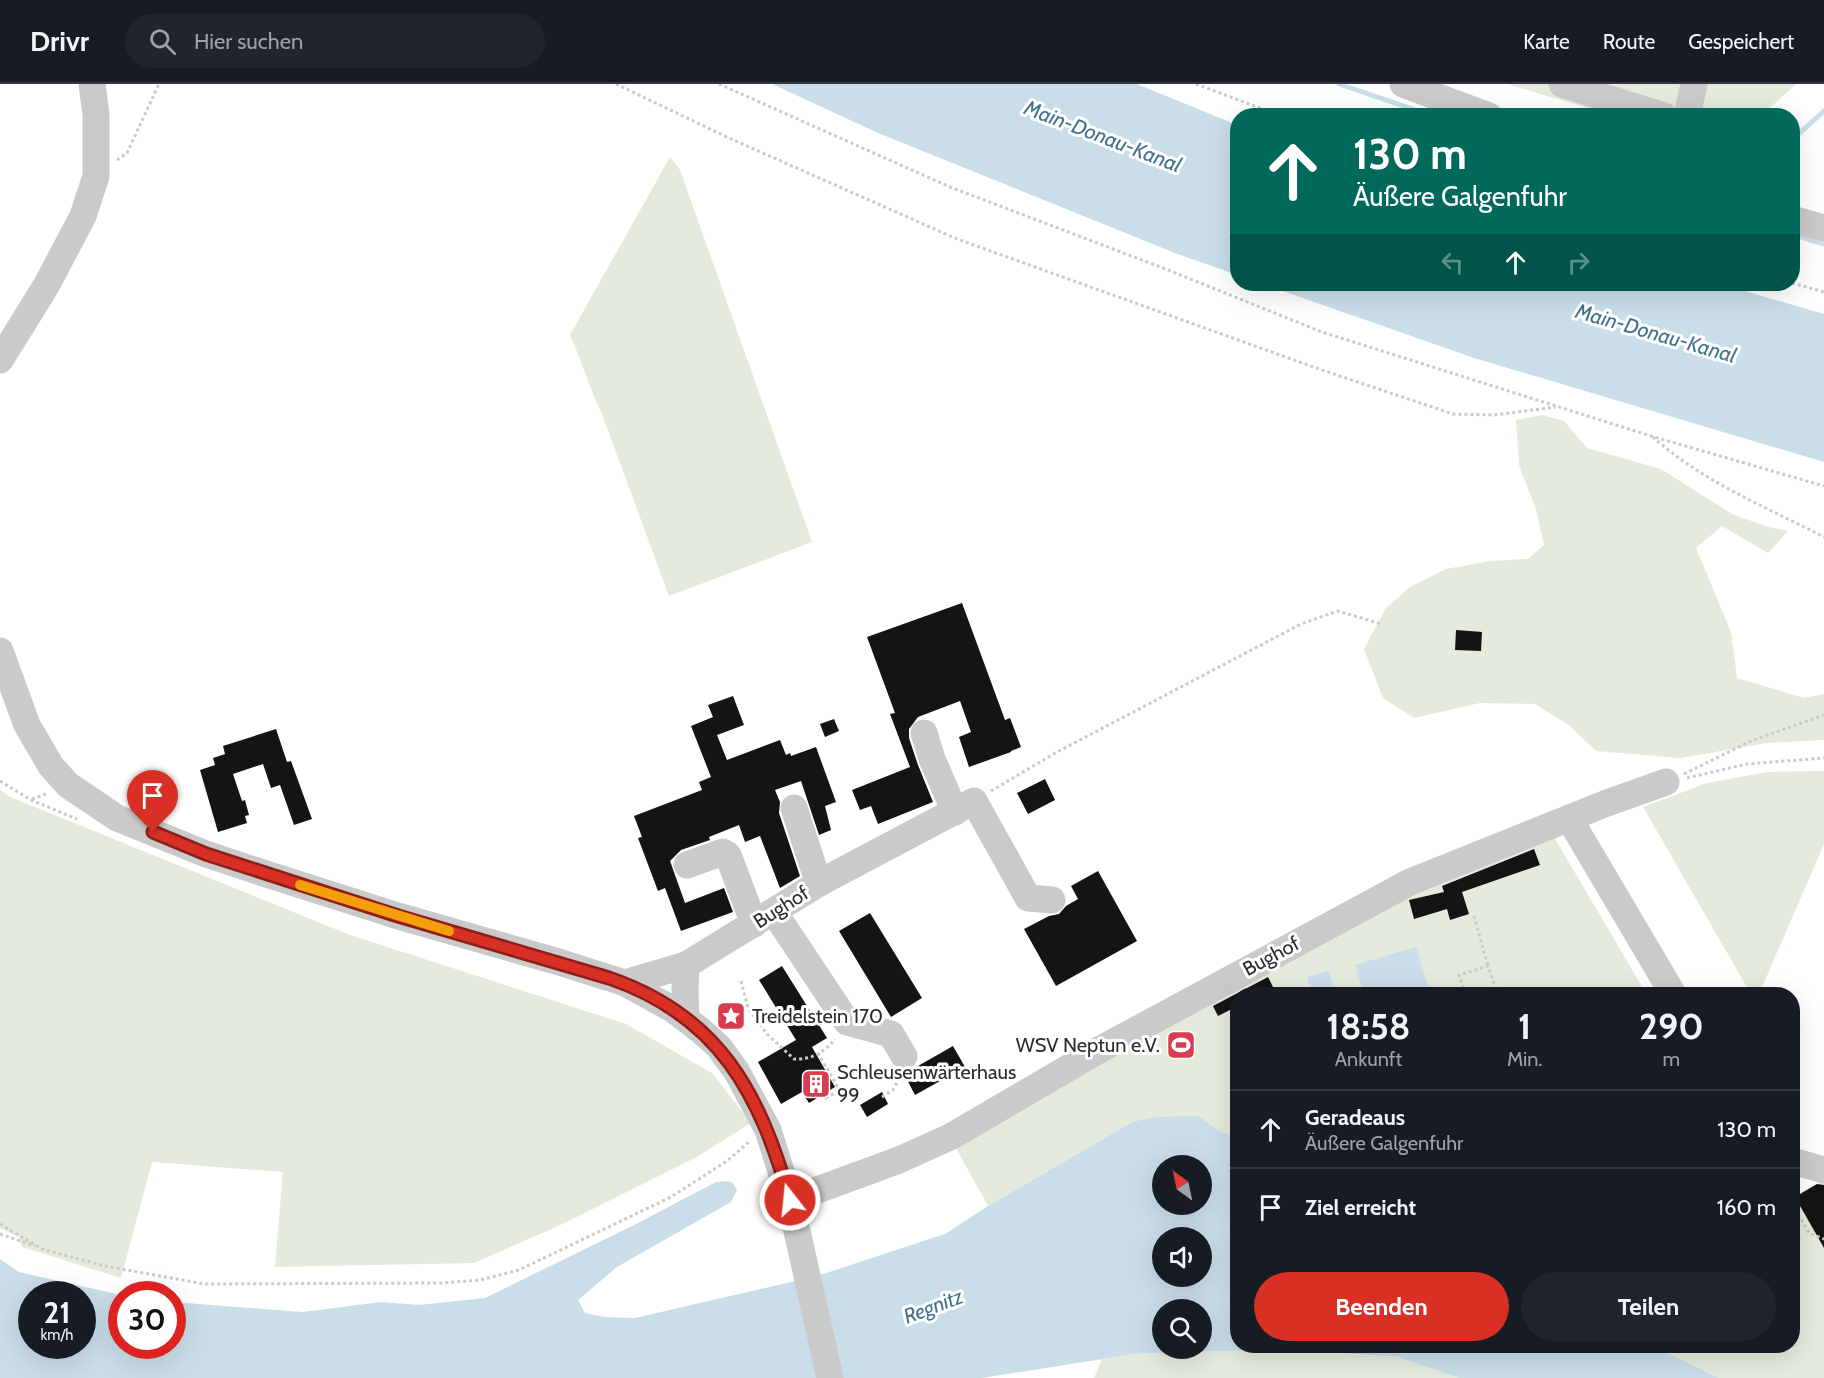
<!DOCTYPE html>
<html lang="de">
<head>
<meta charset="utf-8">
<style>
  body { margin:0; font-family:Cabin,sans-serif; background:#20242c; color:#f1f3f6; height:100vh; display:flex; flex-direction:column; font-size:22px; white-space:nowrap }
  * { box-sizing:border-box; margin:0 }
  p { font-size:20px; color:#9ea1a6 }
  .icon { flex:none; width:33px; height:33px; fill:none; stroke:currentColor; stroke-width:2; stroke-linecap:round; stroke-linejoin:round }
  .map { position:relative; flex:1; overflow:hidden }
  .panel { position:absolute; left:1230px; top:903px; width:570px; height:366px; display:flex; flex-direction:column; background:#171b24; border-radius:24px; box-shadow:0 6px 24px #0002 }
  .panel>* { flex:none }
  .hud { position:absolute; left:1230px; top:24px; width:570px; height:183px; border-radius:24px; box-shadow:0 6px 24px #0002; background:#00695c; color:#fff; overflow:hidden }
  .needle { width:39px; rotate:327deg }
  .tools { position:absolute; left:1152px; top:1071px; display:grid; gap:12px }
  .tools a { display:grid; place-items:center; width:60px; height:60px; border-radius:50%; background:#171b24; box-shadow:0 6px 24px #0002; font-size:30px }
  .speed { position:absolute; left:18px; top:1197px; display:flex; gap:12px; font-size:30px; font-weight:700; text-align:center }
  .speed>* { display:grid; place-content:center; width:78px; height:78px; border-radius:50%; background:#171b24; box-shadow:0 6px 24px #0002; line-height:1 }
  .speed small { font-size:15px; font-weight:400 }
  .speed .limit { border:9px solid #d22; background:#fff; color:#111 }
  .pin { position:absolute; display:grid; place-items:center; width:51px; height:51px; color:#fff; margin:-62px -26px; border-radius:50% 50% 50% 0; rotate:-45deg; box-shadow:0 0 6px #0007 }
  .pin .icon { rotate:45deg }
  .me { position:absolute; width:66px; margin:-33px; rotate:344deg; stroke-linejoin:round; filter:drop-shadow(0 0 4px #0008) }
  .turn { display:flex; align-items:center; gap:21px; height:126px; padding:0 24px; font-size:27px }
  .turn .icon { width:78px; height:78px; stroke-width:2.5 }
  .turn b { display:block; font-size:42px; line-height:51px }
  .lanes { display:flex; align-items:center; height:57px; padding:0 24px; background:#0003; justify-content:center; gap:30px; direction:ltr }
  .lanes .off { opacity:.35 }
  .eta { display:flex; justify-content:space-evenly; align-items:center; height:102px; text-align:center }
  .eta b { font-size:36px; font-weight:700; line-height:42px }
  .button { display:flex; gap:12px; margin-top:auto; padding:12px 24px }
  .button a { flex:1; height:69px; border-radius:36px; background:#d93025; color:#fff; font-size:24px; font-weight:700; line-height:69px; text-align:center }
  .button a+a { background:#20242c; color:#f1f3f6 }
  ul { padding:0; list-style:none }
  li { display:flex; align-items:center; gap:18px; height:78px; padding:0 24px; border-top:2px solid #363941 }
  li div { flex:1 }
  li b { display:block; font-size:22px }
  li em { font-style:normal }
  header { display:flex; align-items:center; gap:36px; box-sizing:border-box; height:84px; padding:0 30px; background:#171b24; border-bottom:2px solid #363941 }
  header strong { font-size:28px }
  nav { display:flex; gap:33px; margin-inline-start:auto; font-size:21px }
  .search { width:420px; height:54px; background:#20242c; display:flex; align-items:center; gap:15px; box-sizing:border-box; padding:0 21px; border-radius:33px; color:#9ea1a6; font-size:22px }
  .map>svg:first-child { display:block }
  .green { fill:#e4eadc }
  .water { fill:#c9dee9; fill-rule:evenodd }
  .lines { fill:none; stroke-linecap:round; stroke-linejoin:round }
  .stream { stroke:#c9dee9; stroke-width:5 }
  .building { fill:#141414 }
  .path { stroke:#cacaca; stroke-width:3; stroke-dasharray:3 3; stroke-linecap:butt }
  .minor { stroke:#cacaca; stroke-width:27 }
  .route-casing { stroke:#8d1f18; stroke-width:15 }
  .route { stroke:#d93025; stroke-width:10 }
  .slow { stroke:#f59e0b; stroke-width:10 }
  .labels { text-anchor:middle; dominant-baseline:central; stroke-width:6; stroke-linejoin:round; paint-order:stroke }
  .street-label { font-size:20px; fill:#2d2d2d; stroke:#fff }
  .poi-label { font-size:20px; fill:#2d2d2d; stroke:#fff; text-anchor:start }
  .water-label { font-size:21px; font-style:italic; fill:#41728a; stroke:#fff }
</style>
</head>
<body>
<header>
<strong>Drivr</strong>
<div class="search"><svg class="icon" aria-label="search" viewBox="0 0 24 24"><circle cx="10" cy="10" r="6"/><path d="M15 15l6 6"/></svg>Hier suchen</div>
<nav><a>Karte</a><a>Route</a><a>Gespeichert</a></nav>
</header>
<div class="map">
<svg width="1824" height="1294" viewBox="0 0 1824 1294">
  <rect width="100%" height="100%" fill="#fff"/>
  <g class="green">
    <path d="M1507 0H1796L1761 32 1611 31Z"/>
    <path d="M670 73 680 86 812 458 669 512 602 330C589 304 582 277 570 251Z"/>
    <path d="M1542 331 1564 337 1587 364 1661 385 1732 430 1768 443 1788 447 1768 469 1722 442 1696 464 1731 548 1737 594 1804 614 1824 610V656L1767 659 1681 674 1596 667 1570 642 1535 620 1480 619 1414 634 1383 614 1364 565 1386 524 1410 503 1446 485 1491 477 1528 475 1544 461 1536 425 1519 381 1516 336Z"/>
    <path d="M1824 687V760L1759 910H1751L1643 723 1707 699 1767 688Z"/>
    <path d="M0 706 10 713 350 851 626 940 712 989 751 1039 695 1074 567 1138 474 1179 275 1183 283 1088 152 1078 121 1194 22 1163 19 1153 0 1144Z"/>
    <path d="M1554 753 1644 906 1643 910H1238L1237 1053 1221 1048 1199 1032 1132 1038 988 1122 952 1057 1413 805Z"/>
    <path d="M1824 1096V1294H1719L1654 1262H1792L1793 1113Z"/>
    <path d="M1284 1265 1397 1273 1459 1294H1094L1102 1275 1134 1270Z"/>
  </g>
  <g class="water">
    <path d="M772 0H1137L1237 41V191L1175 169 878 49Z"/>
    <path d="M1263 200H1721L1824 230V378L1474 274Z"/>
    <path d="M1416 863 1428 902 1398 910H1364L1355 881Z"/>
    <path d="M1329 887 1335 910H1312L1307 893Z"/>
    <path d="M1199 1032 1221 1048 1237 1053 1238 1262H1654L1719 1294H1459L1397 1273 1284 1265 1134 1270 982 1294H0V1175L19 1188 121 1211 122 1262H172L173 1218 303 1228 381 1218 419 1221 485 1214 636 1140 716 1098 725 1097 732 1098 737 1106 731 1118 617 1183 578 1216 585 1229 604 1233 635 1234 817 1192 945 1150 988 1122 1132 1038 1157 1033ZM1162 1082H1202V1120H1162ZM1162 1154H1202V1192H1162ZM32 1210H82V1262H32ZM1162 1226H1202V1264H1162Z"/>
  </g>
  <g class="lines">
    <g class="stream">
      <path d="M1339 0 1433 32"/>
      <path d="M1792 56 1824 27"/>
      <path d="M1792 150 1824 160"/>
    </g>
  </g>
  <g class="building">
    <path d="M962 519 1005 636 1010 634 1021 663 1011 667V668L969 683 959 653 971 648 960 617 918 633 909 645V654L918 681 933 718 878 740 871 722 860 726 852 706 910 683 890 630 895 629 867 553Z"/>
    <path d="M1456 546 1482 548 1481 567 1455 566Z"/>
    <path d="M733 612 744 641 717 651 727 676 780 656 786 671 790 669 791 672 816 663 836 718 825 722 831 746 819 751 801 697 775 706 780 718 779 729 800 792 780 804 760 752 745 758 739 741 709 753 710 756 681 766 670 777 685 819 724 804 733 828 681 847 665 804 658 807 638 754 642 753 634 732 702 706 699 698 711 693 691 642 713 633 708 621Z"/>
    <path d="M834 635 839 647 825 653 820 640Z"/>
    <path d="M276 645 287 678 291 677 312 735 294 741 280 701 271 704 263 680 233 690 242 717 245 716 249 731 245 732 247 739 218 748 200 686 215 681 213 674 225 670 223 662Z"/>
    <path d="M1045 695 1055 716 1028 730 1017 709Z"/>
    <path d="M1534 765 1540 781 1462 808 1469 830 1450 836 1447 825 1414 835 1409 816 1444 808 1442 802Z"/>
    <path d="M1098 787 1137 857 1056 902 1024 845 1049 832 1059 830 1066 822 1078 815 1071 802Z"/>
    <path d="M870 829 922 914 891 933 839 847Z"/>
    <path d="M782 882 827 954 812 963 835 1003 809 1019 802 1008 781 1020 758 978 796 956 759 896Z"/>
    <path d="M1268 893 1273 903 1259 910H1238V922L1218 932 1213 922Z"/>
    <path d="M953 962 965 983 915 1011 904 990Z"/>
    <path d="M882 1008 888 1020 867 1033 860 1021Z"/>
    <path d="M1817 1100 1824 1101V1164L1795 1113Z"/>
  </g>
  <g class="lines">
    <g class="path">
      <path d="M616 0 729 54 957 155 1319 285 1453 330 1494 331 1556 323"/>
      <path d="M719 0 950 103 1163 184 1322 248 1651 352 1824 402"/>
      <path d="M1196 0 1281 32"/>
      <path d="M117 76 127 69 159 0"/>
      <path d="M1792 199 1824 208"/>
      <path d="M1653 353C1701 397 1766 423 1824 453"/>
      <path d="M1684 690 1751 657 1824 631"/>
      <path d="M1687 694 1747 680 1824 674"/>
      <path d="M0 697 31 716 77 735"/>
      <path d="M991 707 1057 668 1301 540 1338 527 1381 540"/>
      <path d="M32 715 46 710"/>
      <path d="M1474 832 1488 882"/>
      <path d="M741 897 748 924 767 950 794 975C811 976 825 968 835 955"/>
      <path d="M1465 910 1459 891 1488 882 1498 910"/>
      <path d="M818 969 837 1002V1008L826 1014 823 1010"/>
      <path d="M882 1013 893 1006 900 993"/>
      <path d="M1792 1120 1809 1149 1824 1155"/>
      <path d="M0 1140 42 1165 105 1182 204 1200 443 1199 480 1196 519 1186 671 1113 727 1077 749 1058"/>
      <path d="M0 1150 35 1162"/>
    </g>
    <g class="minor">
      <path d="M1403 0 1489 32"/>
      <path d="M1562 0 1664 32"/>
      <path d="M1687 32 1694 0"/>
      <path d="M1792 135 1824 144"/>
      <path d="M0 276 46 202 83 132 96 92V31L92 0"/>
      <path d="M0 567 27 641 51 682 68 701 117 734 206 770 254 786 398 832 559 878 625 899 674 926 700 946 719 963 737 988 768 1046 790 1116 830 1294"/>
      <path d="M924 649 932 675 955 728"/>
      <path d="M794 724 814 785 821 798"/>
      <path d="M1569 734 1673 910"/>
      <path d="M687 781 723 768 728 771 754 840"/>
      <path d="M774 828 847 938 891 950 904 972"/>
      <path d="M686 881 685 905 686 934"/>
      <path d="M625 899 686 881 821 798 974 717 1028 814 1052 816"/>
      <path d="M1792 1077 1824 1086"/>
      <path d="M790 1116 899 1076 952 1052 1099 966 1410 798 1607 719 1666 698"/>
    </g>
  </g>
  <g class="lines">
    <g class="route-casing">
      <path id="route" d="M153 748 206 770 398 832 609 894C720 932 760 1010 790 1116"/>
    </g>
    <use href="#route" class="route"/>
    <path class="slow" d="M300 801 449 847"/>
  </g>
  <defs>
    <g id="sight-square" transform="scale(1.5)"><rect x="-9" y="-9" width="18" height="18" rx="4" fill="#d93b50" stroke="#fff"/><path d="M0-6L1.8-2.2L6-1.7L2.9 1.2L3.7 5.4L0 3.3L-3.7 5.4L-2.9 1.2L-6-1.7L-1.8-2.2Z" fill="#fff"/></g>
    <g id="stadium-square" transform="scale(1.5)"><rect x="-9" y="-9" width="18" height="18" rx="4" fill="#d93b50" stroke="#fff"/><path d="M0-5a6.5 5 0 1 0 0 10a6.5 5 0 1 0 0-10ZM-3.5-1.8h7v3.6h-7Z" fill="#fff"/></g>
    <g id="building-square" transform="scale(1.5)"><rect x="-9" y="-9" width="18" height="18" rx="4" fill="#d93b50" stroke="#fff"/><path d="M-4-6H4V6H1V3H-1V6H-4ZM-2.5-4.3h1.7v1.8h-1.7ZM.8-4.3h1.7v1.8H.8ZM-2.5-1h1.7V.8h-1.7ZM.8-1h1.7V.8H.8Z" fill="#fff"/></g>
  </defs>
  <g fill-rule="evenodd">
    <use href="#sight-square" x="731" y="932"/>
    <use href="#stadium-square" x="1181" y="961"/>
    <use href="#building-square" x="816" y="1000"/>
  </g>
  <g class="labels">
    <g class="street-label">
      <text transform="translate(781 823) rotate(-32)">Bughof</text>
      <text transform="translate(1271 872) rotate(-28)">Bughof</text>
    </g>
    <g class="poi-label">
      <text x="752" y="932">Treidelstein 170</text>
      <text x="1160" y="961" text-anchor="end">WSV Neptun e.V.</text>
      <text x="837" y="988">Schleusenwärterhaus<tspan x="837" dy="23">99</tspan></text>
    </g>
    <g class="water-label">
      <text transform="translate(1103 52) rotate(21)">Main-Donau-Kanal</text>
      <text transform="translate(1656 249) rotate(16)">Main-Donau-Kanal</text>
      <text transform="translate(933 1222) rotate(-21)">Regnitz</text>
    </g>
  </g>
</svg>
<div class="tools">
<a><svg class="needle" viewBox="-14 -14 28 28"><path d="M0-13l5 13h-10z" fill="#e53935"/><path d="M0 13l5-13h-10z" fill="#9ea1a6"/></svg></a>
<a><svg class="icon" aria-label="sound" viewBox="0 0 24 24"><path d="M4 9h4l5-4v14l-5-4H4zM17 9q2 3 0 6"/></svg></a>
<a><svg class="icon" aria-label="search" viewBox="0 0 24 24"><circle cx="10" cy="10" r="6"/><path d="M15 15l6 6"/></svg></a>
</div>
<div class="speed"><div>21<small>km/h</small></div><div class="limit">30</div></div>
<div class="pin" style="left:153px;top:748px;background:#d93025"><svg class="icon" aria-label="arrive" viewBox="0 0 24 24"><path d="M6 21V4h12l-3 4 3 4H6"/></svg></div>
<svg class="me" style="left:790px;top:1116px" viewBox="-20 -20 40 40"><circle r="17" fill="#d93025" stroke="#fff" stroke-width="3"/><path d="M0-11L8 9 0 5-8 9z" fill="#fff"/></svg>
<div class="hud">
<div class="turn"><svg class="icon" aria-label="ahead" viewBox="0 0 24 24"><path d="M12 20V5M6 11l6-6 6 6"/></svg><div><b>130 m</b>Äußere Galgenfuhr</div></div>
<div class="lanes"><svg class="icon off" aria-label="left" viewBox="0 0 24 24"><path d="M17 20v-9H6M10 6l-5 5 5 5"/></svg><svg class="icon" aria-label="ahead" viewBox="0 0 24 24"><path d="M12 20V5M6 11l6-6 6 6"/></svg><svg class="icon off" aria-label="right" viewBox="0 0 24 24"><path d="M7 20v-9h11M14 6l5 5-5 5"/></svg></div>
</div>
<section class="panel">
<div class="eta">
<div><b>18:58</b><p>Ankunft</p></div>
<div><b>1</b><p>Min.</p></div>
<div><b>290</b><p>m</p></div>
</div>
<ul>
<li><svg class="icon" aria-label="ahead" viewBox="0 0 24 24"><path d="M12 20V5M6 11l6-6 6 6"/></svg><div><b>Geradeaus</b><p>Äußere Galgenfuhr</p></div><em>130 m</em></li>
<li><svg class="icon" aria-label="arrive" viewBox="0 0 24 24"><path d="M6 21V4h12l-3 4 3 4H6"/></svg><div><b>Ziel erreicht</b></div><em>160 m</em></li>
</ul>
<div class="button"><a>Beenden</a><a>Teilen</a></div>
</section>
</div>
</body>
</html>
